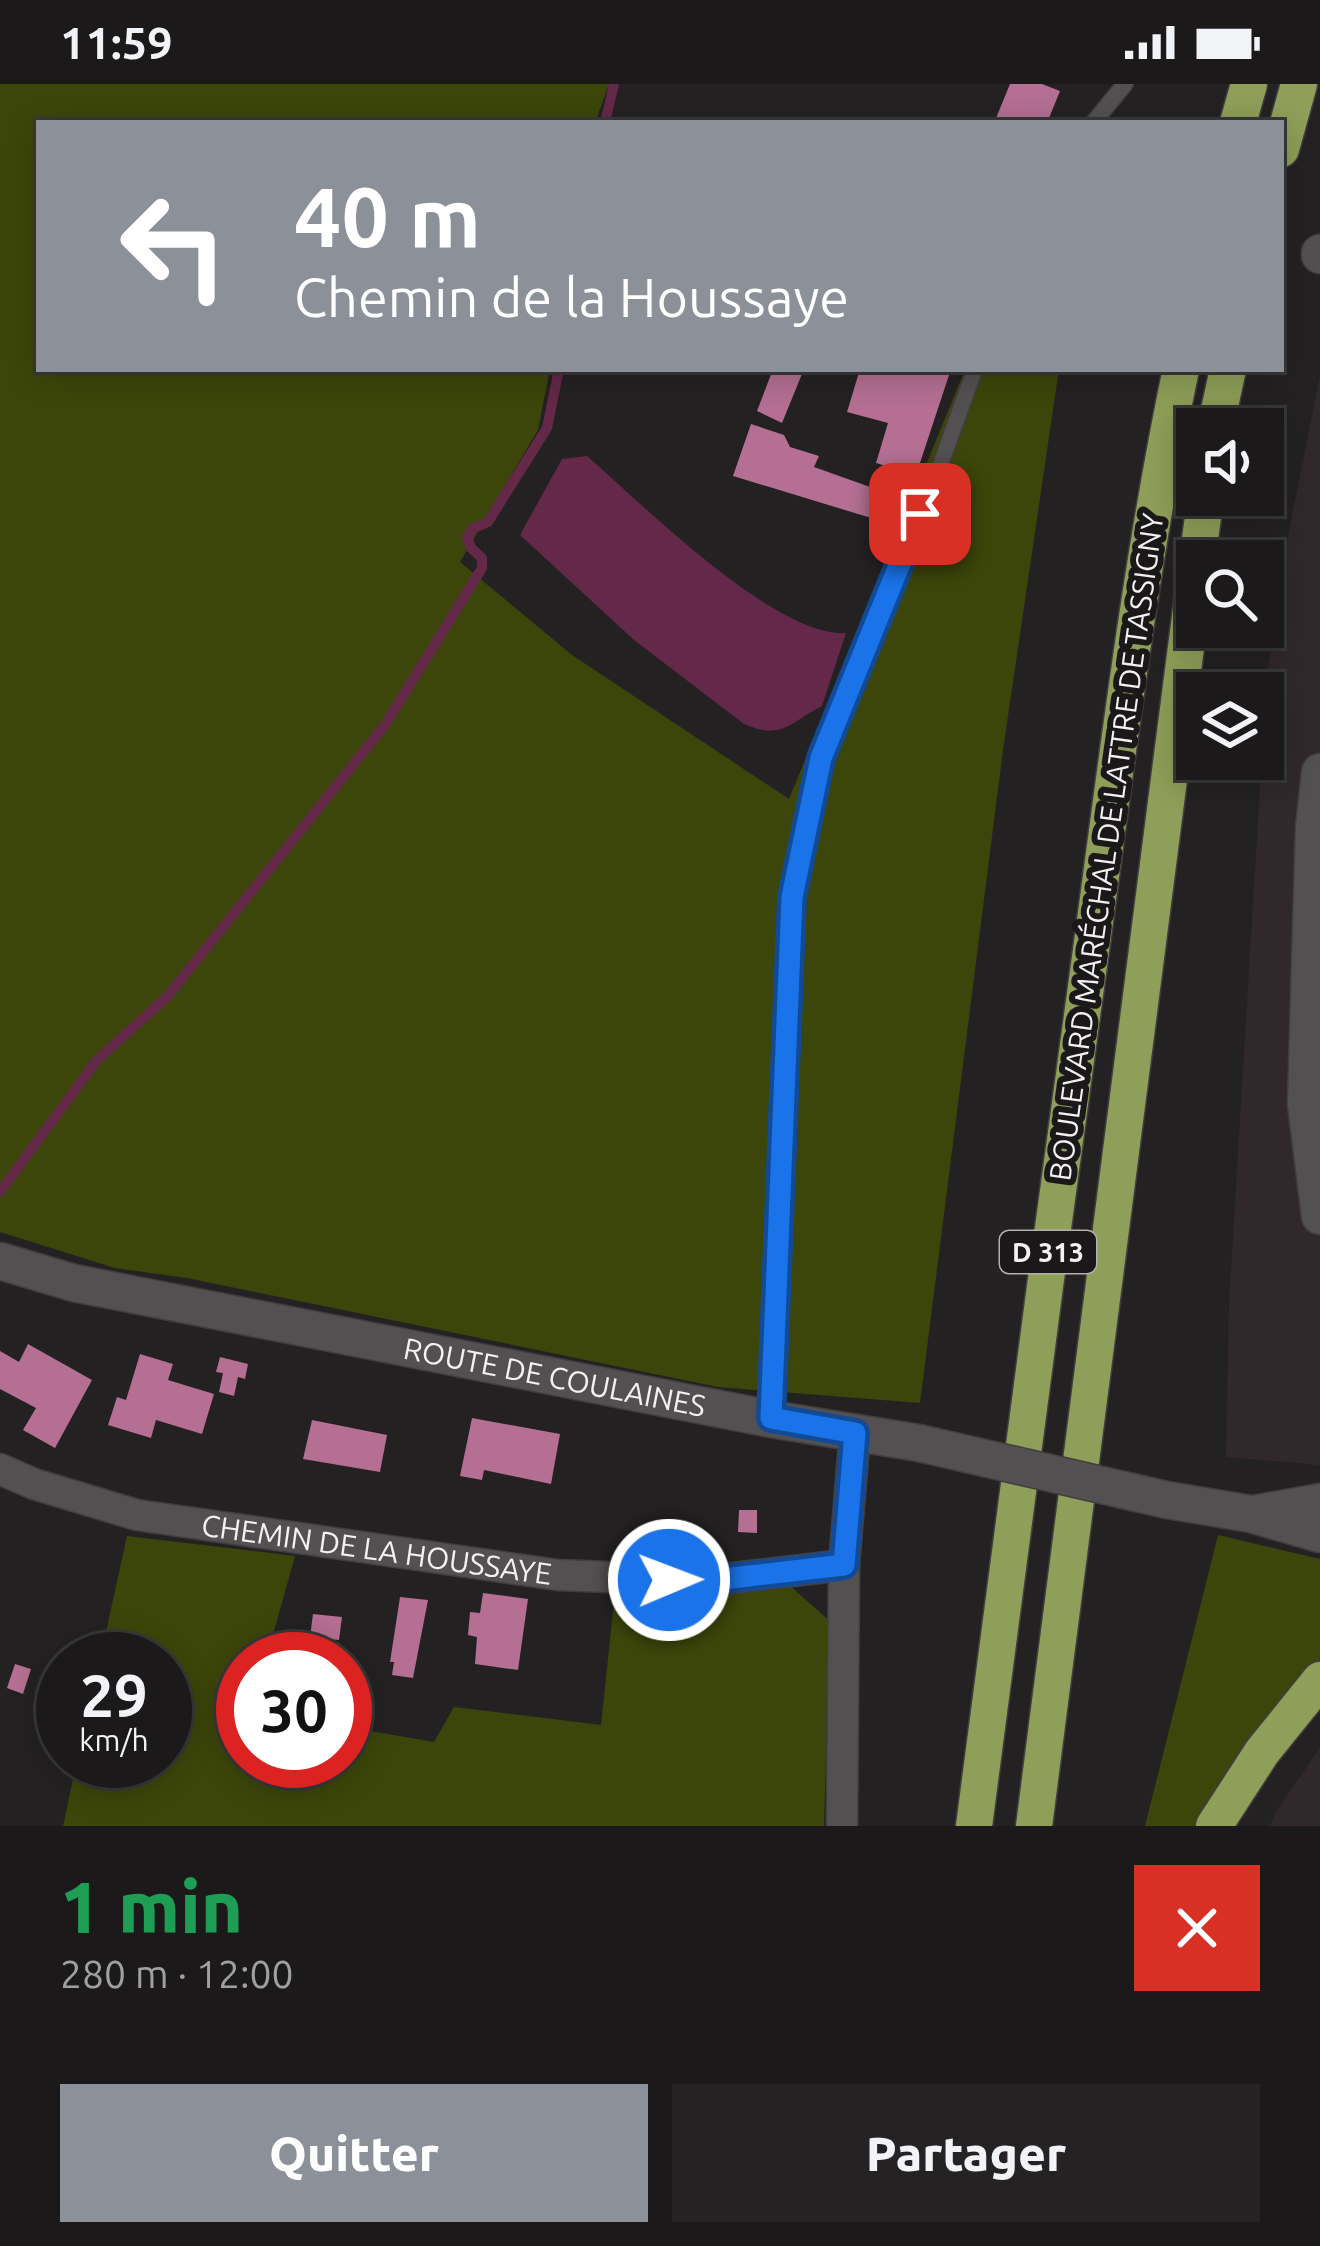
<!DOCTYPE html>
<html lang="fr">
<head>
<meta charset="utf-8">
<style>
  body { margin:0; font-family:Ubuntu,sans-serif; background:#242223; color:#f1f3f6; height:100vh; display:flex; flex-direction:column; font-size:45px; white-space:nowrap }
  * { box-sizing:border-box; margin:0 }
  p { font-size:39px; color:#a0a0a2 }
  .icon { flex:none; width:66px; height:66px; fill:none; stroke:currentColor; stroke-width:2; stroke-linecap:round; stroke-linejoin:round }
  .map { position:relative; height:1742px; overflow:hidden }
  .details { display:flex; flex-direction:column; background:#1b191a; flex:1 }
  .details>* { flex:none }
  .top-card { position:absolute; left:36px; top:36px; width:1248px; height:252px; border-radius:0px; box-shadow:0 6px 30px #0003,0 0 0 3px #393839; background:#8c9099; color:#fff; overflow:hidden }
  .controls { position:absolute; left:1176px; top:324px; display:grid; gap:24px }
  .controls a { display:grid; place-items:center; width:108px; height:108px; border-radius:0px; background:#1b191a; box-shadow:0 6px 30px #0003,0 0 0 3px #393839; font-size:60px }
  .speed { position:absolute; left:36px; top:1548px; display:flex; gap:24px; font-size:60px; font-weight:700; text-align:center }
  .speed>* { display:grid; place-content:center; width:156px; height:156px; border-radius:50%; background:#1b191a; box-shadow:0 6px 30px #0003,0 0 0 3px #393839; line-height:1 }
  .speed small { font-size:30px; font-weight:400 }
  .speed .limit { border:18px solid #d22; background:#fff; color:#111 }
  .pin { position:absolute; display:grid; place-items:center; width:102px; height:102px; color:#fff; margin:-51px; border-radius:24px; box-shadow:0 6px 18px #0006 }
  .me { position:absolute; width:132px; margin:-66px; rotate:89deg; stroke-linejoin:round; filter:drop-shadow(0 0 9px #0008) }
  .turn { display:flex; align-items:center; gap:42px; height:252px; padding:0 60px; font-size:54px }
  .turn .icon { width:156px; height:156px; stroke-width:2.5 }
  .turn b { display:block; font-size:84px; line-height:102px }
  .round { display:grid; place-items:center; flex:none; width:126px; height:126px; border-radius:0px; background:#242223 }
  .head { display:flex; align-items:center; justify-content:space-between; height:204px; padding:0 60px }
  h1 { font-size:72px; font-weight:800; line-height:90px; color:#1e9e55 }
  .button { display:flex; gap:24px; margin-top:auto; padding:24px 60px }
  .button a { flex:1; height:138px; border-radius:0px; background:#8c9099; color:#fff; font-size:48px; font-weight:800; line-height:138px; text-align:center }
  .button a+a { background:#242223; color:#f1f3f6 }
  .status { display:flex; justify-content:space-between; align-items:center; height:84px; padding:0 60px; background:#1b191a; direction:ltr }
  .status svg { height:33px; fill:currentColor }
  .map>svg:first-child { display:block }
  .built { fill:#31282c }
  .green { fill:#3c460a }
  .water { fill:#642849 }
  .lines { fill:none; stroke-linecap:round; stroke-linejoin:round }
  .stream { stroke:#642849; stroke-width:10 }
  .building { fill:#b46f92 }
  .service-casing { stroke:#403e3f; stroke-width:18 }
  .minor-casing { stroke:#403e3f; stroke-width:33 }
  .tertiary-casing { stroke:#403e3f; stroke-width:39 }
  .secondary-casing { stroke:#403e3f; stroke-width:39 }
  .trunk-casing { stroke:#403e3f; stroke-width:39 }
  .service { stroke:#535052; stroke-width:15 }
  .minor { stroke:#535052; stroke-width:30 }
  .tertiary { stroke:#535052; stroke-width:36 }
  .secondary { stroke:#535052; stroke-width:36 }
  .trunk { stroke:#8f9e58; stroke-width:36 }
  .tertiary-bridge-casing { stroke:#403e3f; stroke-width:39; stroke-linecap:butt }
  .tertiary-bridge { stroke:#535052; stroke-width:36 }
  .route-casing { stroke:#114b97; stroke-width:30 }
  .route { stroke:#1a73e8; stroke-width:21 }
  .labels { text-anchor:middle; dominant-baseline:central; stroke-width:12; stroke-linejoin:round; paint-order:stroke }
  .shield { fill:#1a1819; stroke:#b2b0b1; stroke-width:3 }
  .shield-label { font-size:27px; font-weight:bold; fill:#f3f1f2 }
  .street-label { font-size:30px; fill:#f3f1f2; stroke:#1a1819 }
</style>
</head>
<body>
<div class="status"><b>11:59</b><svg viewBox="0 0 49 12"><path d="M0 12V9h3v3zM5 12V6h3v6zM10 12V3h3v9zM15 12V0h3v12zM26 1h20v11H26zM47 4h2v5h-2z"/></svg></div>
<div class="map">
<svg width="1320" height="1742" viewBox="0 0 1320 1742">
  <rect width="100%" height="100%" fill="#242122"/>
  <g class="built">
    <path d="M1320 290V1381L1226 1373 1229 1219 1266 602 1279 499Z"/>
    <path d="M1320 1664V1742H1270L1275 1729Z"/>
  </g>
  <g class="green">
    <path d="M0 0H609L595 39H39V285H550L538 346 460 478 572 571 789 715 962 293 968 285H1059L1003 666 920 1319 718 1303 187 1194 115 1184 0 1148Z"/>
    <path d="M1218 1451 1320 1475V1579L1199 1742H1145Z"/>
    <path d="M127 1452 295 1472 271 1558 290 1575H243V1677H345V1624L370 1647 434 1658 454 1623 601 1641 614 1518 790 1502 830 1537 824 1742H63L77 1677H165V1575H100Z"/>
  </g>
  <path class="water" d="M587 372C641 419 776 554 846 549L822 622C790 638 782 657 744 640L634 556 520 451 562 375Z"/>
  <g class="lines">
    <g class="stream">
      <path d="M605 39 614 0"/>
      <path d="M0 1108 97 976 167 913 385 641 482 484V474L471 464 467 453 472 445 488 438 547 344 559 285"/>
    </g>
  </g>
  <g class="building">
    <path d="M1010 0H1042L1060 7 1047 39H994Z"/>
    <path d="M773 285H804L782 339 757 327Z"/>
    <path d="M860 285H951L916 391 876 379 888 339 847 328Z"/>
    <path d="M751 340 784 351 790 363 819 372 814 383 901 414 891 440 733 392Z"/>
    <path d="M28 1260 92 1296 55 1364 23 1346 36 1324 0 1305V1267L19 1278Z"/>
    <path d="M140 1270 173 1280 168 1296 214 1310 202 1350 156 1336 151 1354 108 1341 117 1313 126 1316Z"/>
    <path d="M220 1273 248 1280 245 1295 238 1293 234 1312 219 1308 223 1289 216 1288Z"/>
    <path d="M472 1334 560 1350 551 1400 484 1386 482 1396 460 1392Z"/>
    <path d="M312 1336 387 1351 380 1388 303 1375Z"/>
    <path d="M739 1426H757V1449L738 1448Z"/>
    <path d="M483 1509 528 1515 518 1586 475 1580 477 1553 468 1551 470 1528 480 1529Z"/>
    <path d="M400 1513 428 1516 413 1594 392 1591 394 1578H390Z"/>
    <path d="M313 1530 342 1533 339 1556 310 1553Z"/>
    <path d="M15 1580 31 1585 23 1610 7 1604Z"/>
  </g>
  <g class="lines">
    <g class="service-casing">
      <g id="service">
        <path d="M1093 39 1125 0"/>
        <path d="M771 1335 792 813 821 674 937 390 975 285"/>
      </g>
    </g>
    <g class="minor-casing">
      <g id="minor">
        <path id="s1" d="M0 1385 34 1400 137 1431 558 1491 707 1497 844 1481 855 1349"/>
        <path d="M842 1742 844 1481"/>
      </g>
    </g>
    <g class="tertiary-casing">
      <g id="tertiary">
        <path d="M1320 688 1314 743 1306 1020 1320 1132"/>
        <path id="s2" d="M0 1177 74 1199 771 1335 919 1359"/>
        <path d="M1259 1429 1320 1418"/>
        <path d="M1251 1430 1320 1450"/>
      </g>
    </g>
    <g class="secondary-casing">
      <path id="secondary" d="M1320 169V171"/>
    </g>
    <g class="trunk-casing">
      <g id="trunk">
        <path d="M1238 39 1249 0"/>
        <path d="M1281 65 1299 0"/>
        <path d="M1215 345 1228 285"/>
        <path d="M1197 477 1206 411"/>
        <path d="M974 1742C1012 1448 1051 1153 1092 859 1118 668 1141 475 1181 285"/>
        <path d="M1034 1742 1197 478"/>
        <path d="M1214 1742 1262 1668 1320 1596"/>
      </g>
    </g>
    <use href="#service" class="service"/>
    <use href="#minor" class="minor"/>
    <use href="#tertiary" class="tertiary"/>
    <use href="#secondary" class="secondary"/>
    <use href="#trunk" class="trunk"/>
    <g class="tertiary-bridge-casing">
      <path id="tertiary-bridge" d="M919 1359 1167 1416 1251 1430"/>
    </g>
    <use href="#tertiary-bridge" class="tertiary-bridge"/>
  </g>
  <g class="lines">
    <g class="route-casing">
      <path id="route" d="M669 1496 706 1497 844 1481 855 1349 771 1334 792 813 821 674 920 430"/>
    </g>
    <use href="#route" class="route"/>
  </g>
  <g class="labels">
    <rect class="shield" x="1000" y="1147" width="96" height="42" rx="9"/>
    <g class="shield-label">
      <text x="1048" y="1168">D 313</text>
    </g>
    <g class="street-label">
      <text transform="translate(1106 763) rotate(-82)">BOULEVARD MARÉCHAL DE LATTRE DE TASSIGNY</text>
      <text stroke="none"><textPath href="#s2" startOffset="567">ROUTE DE COULAINES</textPath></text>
      <text stroke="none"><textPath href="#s1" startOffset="387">CHEMIN DE LA HOUSSAYE</textPath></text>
    </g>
  </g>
</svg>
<div class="controls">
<a><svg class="icon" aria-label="sound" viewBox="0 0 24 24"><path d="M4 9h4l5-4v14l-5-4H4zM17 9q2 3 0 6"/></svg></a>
<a><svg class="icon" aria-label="search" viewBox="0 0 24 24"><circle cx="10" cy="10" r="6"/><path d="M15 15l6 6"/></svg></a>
<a><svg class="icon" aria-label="layers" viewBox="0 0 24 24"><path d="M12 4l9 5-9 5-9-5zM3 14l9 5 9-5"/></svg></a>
</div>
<div class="speed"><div>29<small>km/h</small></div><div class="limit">30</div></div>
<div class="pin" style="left:920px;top:430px;background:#d93025"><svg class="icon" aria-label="arrive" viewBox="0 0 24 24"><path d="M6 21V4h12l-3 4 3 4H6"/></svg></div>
<svg class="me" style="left:669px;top:1496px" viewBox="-20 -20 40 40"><circle r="17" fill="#1a73e8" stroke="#fff" stroke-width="3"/><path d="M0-11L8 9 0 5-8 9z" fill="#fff"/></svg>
<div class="top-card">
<div class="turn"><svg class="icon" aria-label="left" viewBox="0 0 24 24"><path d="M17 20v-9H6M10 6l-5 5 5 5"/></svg><div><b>40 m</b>Chemin de la Houssaye</div></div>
</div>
</div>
<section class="details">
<div class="head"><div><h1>1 min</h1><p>280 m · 12:00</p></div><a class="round" style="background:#d93025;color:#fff"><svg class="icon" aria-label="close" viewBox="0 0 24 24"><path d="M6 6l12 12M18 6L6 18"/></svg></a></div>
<div class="button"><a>Quitter</a><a>Partager</a></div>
</section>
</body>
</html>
